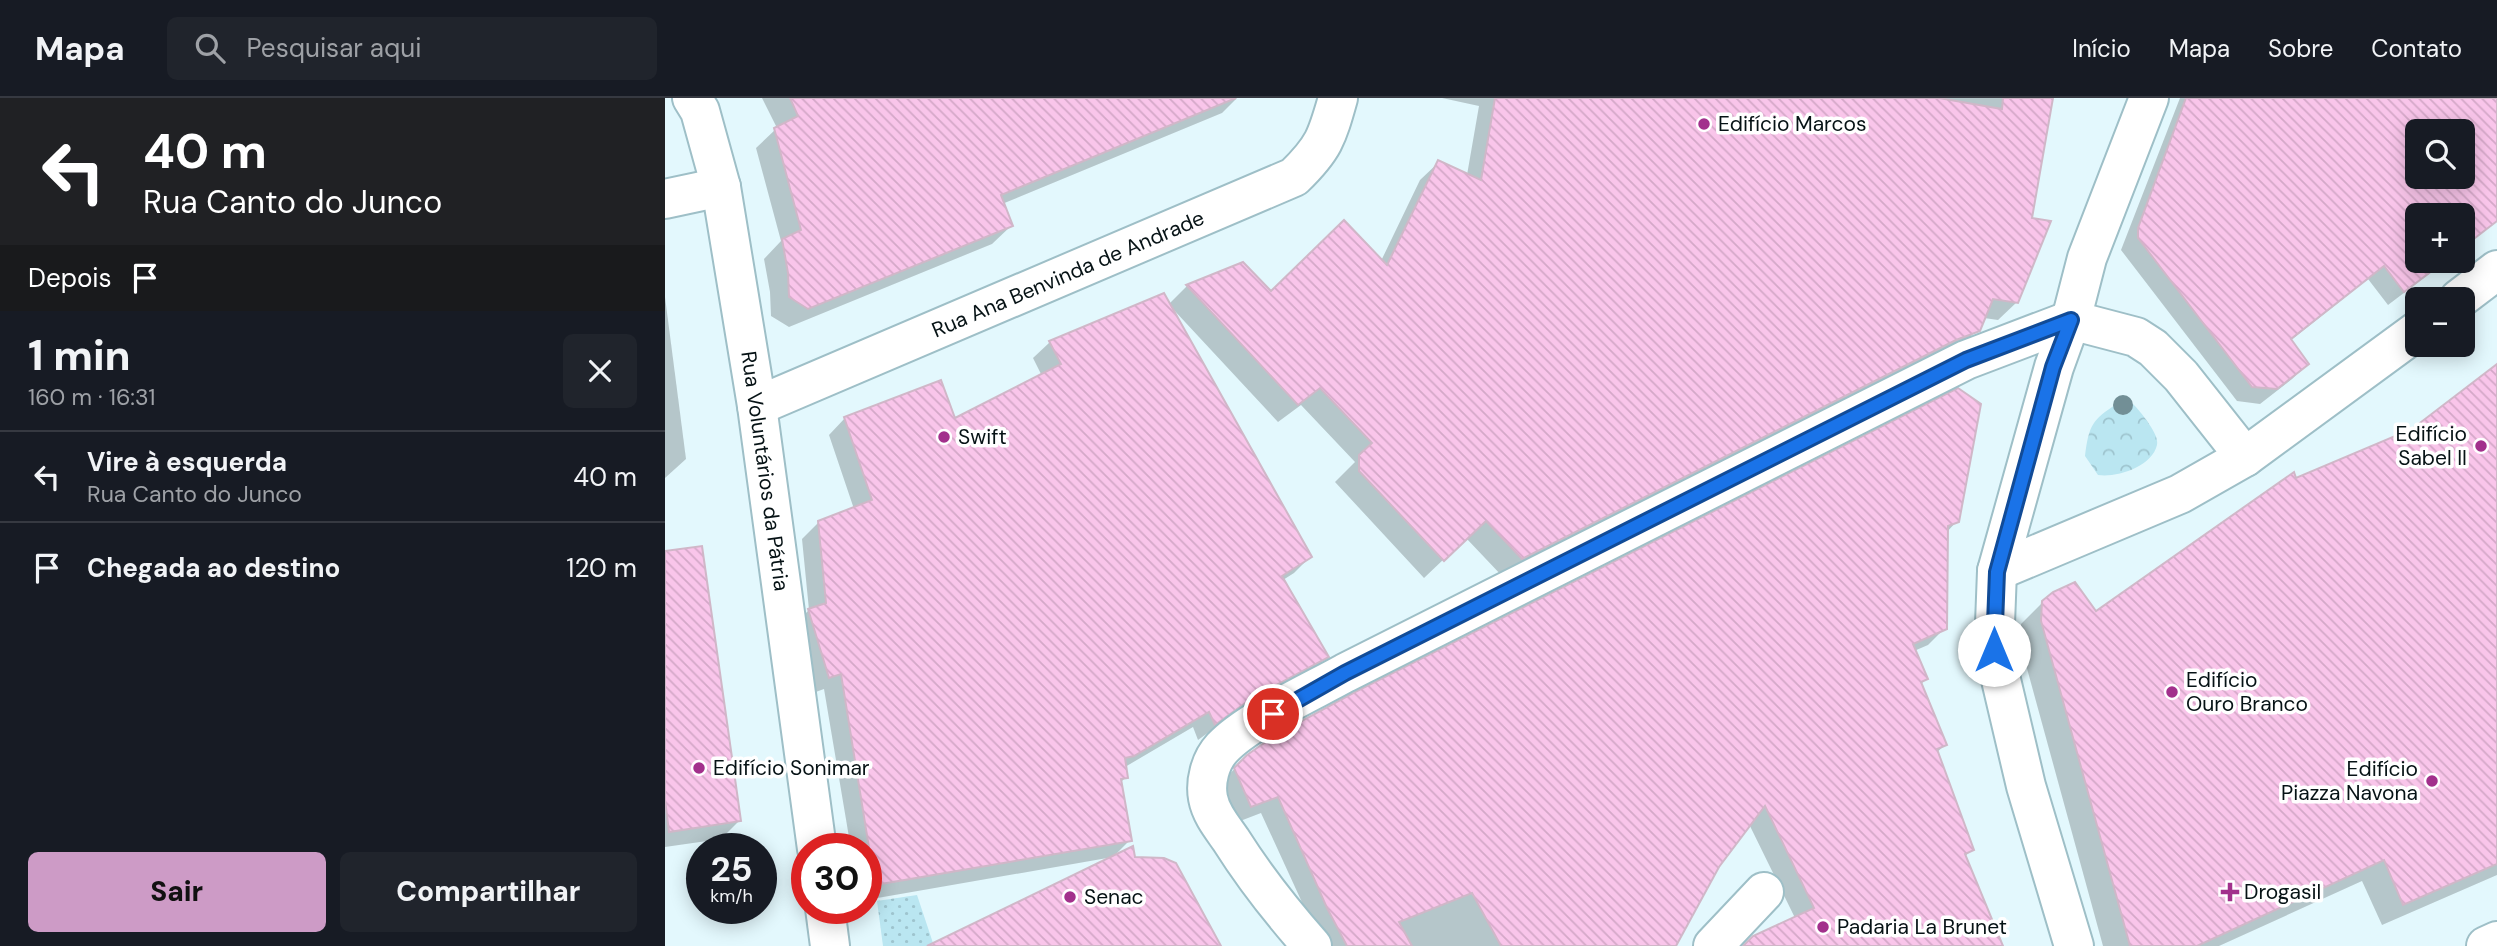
<!DOCTYPE html>
<html lang="pt">
<head>
<meta charset="utf-8">
<style>
  body { margin:0; font-family:"DM Sans",sans-serif; background:#20242c; color:#f1f3f6; height:100vh; display:flex; flex-direction:column; font-size:26px; white-space:nowrap }
  * { box-sizing:border-box; margin:0 }
  p { font-size:23px; color:#9ea1a6 }
  .icon { flex:none; width:38px; height:38px; fill:none; stroke:currentColor; stroke-width:2; stroke-linecap:round; stroke-linejoin:round }
  .map { position:relative; flex:1; overflow:hidden }
  .sheet { display:flex; flex-direction:column; background:#171b24; width:665px }
  .sheet>* { flex:none }
  .banner { background:#202124; color:#fff; overflow:hidden }
  .tools { position:absolute; left:1740px; top:21px; display:grid; gap:14px }
  .tools a { display:grid; place-items:center; width:70px; height:70px; border-radius:10px; background:#171b24; box-shadow:0 4px 18px #0003; font-size:35px }
  .speed { position:absolute; left:21px; top:735px; display:flex; gap:14px; font-size:35px; font-weight:700; text-align:center }
  .speed>* { display:grid; place-content:center; width:91px; height:91px; border-radius:50%; background:#171b24; box-shadow:0 4px 18px #0003; line-height:1 }
  .speed small { font-size:18px; font-weight:400 }
  .speed .limit { border:10px solid #d22; background:#fff; color:#111 }
  .pin { position:absolute; display:grid; place-items:center; width:60px; height:60px; color:#fff; margin:-30px; border:4px solid #fff; border-radius:50%; box-shadow:0 2px 7px #0007 }
  .me { position:absolute; width:77px; margin:-38px; rotate:0deg; stroke-linejoin:round; filter:drop-shadow(0 0 5px #0008) }
  .turn { display:flex; align-items:center; gap:24px; height:147px; padding:0 28px; font-size:32px }
  .turn .icon { width:91px; height:91px; stroke-width:2.5 }
  .turn b { display:block; font-size:49px; line-height:60px }
  .then { display:flex; align-items:center; height:66px; padding:0 28px; background:#0003; gap:14px; font-size:26px }
  .round { display:grid; place-items:center; flex:none; width:74px; height:74px; border-radius:10px; background:#20242c }
  .overview { display:flex; align-items:center; justify-content:space-between; height:119px; padding:0 28px }
  h1 { font-size:42px; font-weight:800; line-height:52px }
  .action { display:flex; gap:14px; margin-top:auto; padding:14px 28px }
  .action a { flex:1; height:80px; border-radius:10px; background:#cd9bc6; color:#111; font-size:28px; font-weight:800; line-height:80px; text-align:center }
  .action a+a { background:#20242c; color:#f1f3f6 }
  ul { padding:0; list-style:none }
  li { display:flex; align-items:center; gap:21px; height:91px; padding:0 28px; border-top:2px solid #363941 }
  li div { flex:1 }
  li b { display:block; font-size:26px }
  li em { font-style:normal }
  header { display:flex; align-items:center; gap:42px; box-sizing:border-box; height:98px; padding:0 35px; background:#171b24; border-bottom:2px solid #363941 }
  header strong { font-size:33px }
  nav { display:flex; gap:38px; margin-inline-start:auto; font-size:24px }
  .search { width:490px; height:63px; background:#20242c; display:flex; align-items:center; gap:18px; box-sizing:border-box; padding:0 24px; border-radius:10px; color:#9ea1a6; font-size:26px }
  main { display:flex; flex:1; min-height:0 }
  .map>svg:first-child { display:block }
  .grass { fill:url(#grass-dots) }
  .forest { fill:url(#forest-crowns) }
  .shadow { fill:#0003; fill-rule:evenodd }
  .building { fill:url(#building-back-hatch); stroke:#d0b7c8; stroke-width:2; fill-rule:evenodd }
  .lines { fill:none; stroke-linecap:round; stroke-linejoin:round }
  .street-casing { stroke:#9ebfc7; stroke-width:42 }
  .secondary-casing { stroke:#9ebfc7; stroke-width:42 }
  .primary-casing { stroke:#9ebfc7; stroke-width:42 }
  .street { stroke:#fff; stroke-width:38 }
  .secondary { stroke:#fff; stroke-width:38 }
  .primary { stroke:#fff; stroke-width:38 }
  .tree { fill:#728f96 }
  .route-casing { stroke:#114b97; stroke-width:18 }
  .route { stroke:#1a73e8; stroke-width:12 }
  .poi-dot { fill:#a2308c; stroke:#fff; stroke-width:2.5 }
  .labels { text-anchor:middle; dominant-baseline:central; stroke-width:7; stroke-linejoin:round; paint-order:stroke }
  .poi-label { font-size:21px; fill:#061215; stroke:#fff; text-anchor:start }
  .street-label { font-size:21px; fill:#061215; stroke:#fff }
</style>
</head>
<body>
<header>
<strong>Mapa</strong>
<div class="search"><svg class="icon" aria-label="search" viewBox="0 0 24 24"><circle cx="10" cy="10" r="6"/><path d="M15 15l6 6"/></svg>Pesquisar aqui</div>
<nav><a>Início</a><a>Mapa</a><a>Sobre</a><a>Contato</a></nav>
</header>
<main>
<section class="sheet">
<div class="banner">
<div class="turn"><svg class="icon" aria-label="left" viewBox="0 0 24 24"><path d="M17 20v-9H6M10 6l-5 5 5 5"/></svg><div><b>40 m</b>Rua Canto do Junco</div></div>
<div class="then">Depois<svg class="icon" aria-label="arrive" viewBox="0 0 24 24"><path d="M6 21V4h12l-3 4 3 4H6"/></svg></div>
</div>
<div class="overview"><div><h1>1 min</h1><p>160 m · 16:31</p></div><a class="round"><svg class="icon" aria-label="close" viewBox="0 0 24 24"><path d="M6 6l12 12M18 6L6 18"/></svg></a></div>
<ul>
<li><svg class="icon" aria-label="left" viewBox="0 0 24 24"><path d="M17 20v-9H6M10 6l-5 5 5 5"/></svg><div><b>Vire à esquerda</b><p>Rua Canto do Junco</p></div><em>40 m</em></li>
<li><svg class="icon" aria-label="arrive" viewBox="0 0 24 24"><path d="M6 21V4h12l-3 4 3 4H6"/></svg><div><b>Chegada ao destino</b></div><em>120 m</em></li>
</ul>
<div class="action"><a>Sair</a><a>Compartilhar</a></div>
</section>
<div class="map">
<svg width="1832" height="848" viewBox="0 0 1832 848">
  <defs>
    <pattern id="grass-dots" width="8" height="8" patternUnits="userSpaceOnUse" patternTransform="scale(1.75)"><rect width="8" height="8" fill="#bae6f1"/><path d="M2 2h.1M6 6h.1" fill="none" stroke="#9ec4ce" stroke-width="1.8" stroke-linecap="round"/></pattern>
    <pattern id="forest-crowns" width="20" height="18" patternUnits="userSpaceOnUse" patternTransform="scale(1.75)"><rect width="20" height="18" fill="#bae6f1"/><path d="M2 6a3 3 0 1 1 6 0M12 15a3 3 0 1 1 6 0" fill="none" stroke="#9ec4ce"/></pattern>
    <pattern id="building-back-hatch" width="6" height="6" patternUnits="userSpaceOnUse" patternTransform="scale(1.75)"><rect width="6" height="6" fill="#f9c5ea"/><path d="M-1 5l2 2M0 0l6 6M5-1l2 2" fill="none" stroke="#d4a8c8"/></pattern>
  </defs>
  <rect width="100%" height="100%" fill="#e3f8fd"/>
  <path class="grass" d="M252 797 269 848H218L212 803Z"/>
  <path class="forest" d="M1453 305 1468 306C1475 313 1495 337 1492 347 1487 369 1451 380 1433 377L1420 358C1424 327 1427 322 1453 305Z"/>
  <g class="shadow">
    <path d="M97 0H572L557 15 337 106 346 128 327 146 124 229 106 218 105 194 99 161 116 143 91 50 112 30Z"/>
    <path d="M777 0H1379L1352 204 1333 222 1319 220 1316 228 1297 247 838 479 801 440 759 480 670 384 690 364 636 307 613 324 507 210 645 459 629 475 618 482 662 558 646 575 569 616 533 642 528 629 460 669 461 679 455 685 465 742 448 759 201 802V751H186L159 591 148 595 127 529 144 512 137 441 154 424 189 411 164 337 180 320 289 323 377 278 368 260 385 244 504 206 522 188 578 166 606 196 716 163 755 82 774 64 802 77 814 8Z"/>
    <path d="M1515 0H1832V123L1797 150V117H1752V163H1781L1723 207 1703 181 1625 243 1642 266 1627 281 1595 306 1572 303 1456 152ZM1752 33H1797V79H1752Z"/>
    <path d="M0 199 21 361 0 380Z"/>
    <path d="M1832 268V777L1717 827 1697 783 1554 848H1438L1355 545 1356 526 1378 504 1431 515 1630 382 1748 332Z"/>
    <path d="M1292 423 1281 435 1280 530 1263 547 1249 553 1261 581 1255 587 1280 647 1271 655 1307 752 1299 759 1336 848H1080L1130 820 1084 726 1052 768 1004 848H657L596 715 570 725 557 684 574 666Z"/>
    <path d="M0 454 74 723 56 741 0 749Z"/>
  </g>
  <g class="building">
    <path d="M125 0H571L336 97 348 128 143 211 124 199 123 175 117 141 136 132 109 30 133 18Z"/>
    <path d="M830 0H1274L1337 11 1338 0H1388L1367 120 1386 123 1353 205 1328 201 1315 233 1291 242 857 461 821 423 779 463 694 373V357L707 345 655 290 633 307 521 187 578 164 606 193 679 122 722 167 773 62 816 82Z"/>
    <path d="M1521 0H1832V123L1797 150V117H1752V163H1780L1739 194 1719 168 1626 241 1644 266 1612 291 1587 289 1473 140V130ZM1752 33H1797V79H1752Z"/>
    <path d="M499 195 647 459 617 478 664 559 587 600 550 627 544 614 469 658 460 660 463 680 456 681 467 743 210 787 176 576 164 580 143 511 161 505 153 423 207 402 179 319 276 282 290 320 396 266 384 243Z"/>
    <path d="M1832 266V766L1738 807 1719 762 1532 848H1465L1376 523 1377 503 1388 494 1410 484 1431 513 1629 374 1631 380 1747 331Z"/>
    <path d="M1293 290 1316 306 1294 424 1283 428 1282 531 1248 546 1263 581 1256 584 1282 647 1272 651 1309 752 1300 756 1338 848H1078L1088 838 1149 810 1100 708 1054 769 1011 848H836L807 795 734 824 747 848H682L662 810 613 699 586 709 569 670 582 657 609 638 690 594Z"/>
    <path d="M37 448 76 723 4 734 0 701V453Z"/>
    <path d="M468 748 470 759 499 760 511 765 556 848H262Z"/>
  </g>
  <g class="lines">
    <g class="street-casing">
      <g id="street">
        <path d="M1794 201 1832 172"/>
        <path d="M92 308 629 79C659 50 662 39 673 0"/>
        <path d="M1332 473 1515 396 1580 359 1752 233"/>
        <path d="M647 848C617 814 590 780 566 742 557 729 546 716 543 700 540 684 545 663 557 650 582 623 646 594 680 575L1301 262 1406 222 1471 239 1488 250 1516 278 1580 359"/>
        <path d="M1048 848 1099 794"/>
        <path d="M1409 848 1361 688 1329 552 1332 473 1389 269 1406 222 1422 160 1484 0"/>
      </g>
    </g>
    <g class="secondary-casing">
      <g id="secondary">
        <path d="M0 101 56 89"/>
        <path d="M1821 848 1832 843"/>
      </g>
    </g>
    <g class="primary-casing">
      <g id="primary">
        <path d="M27 0 35 13 56 89 92 308 152 751"/>
        <path d="M160 810 165 848"/>
      </g>
    </g>
    <use href="#street" class="street"/>
    <use href="#secondary" class="secondary"/>
    <use href="#primary" class="primary"/>
  </g>
  <circle class="tree" cx="1458" cy="307" r="10"/>
  <g class="lines">
    <g class="route-casing">
      <path id="route" d="M608 616 680 575 1301 262 1406 222 1388 269 1332 474 1329 552"/>
    </g>
    <use href="#route" class="route"/>
  </g>
  <g class="poi-dot">
    <circle cx="1039" cy="26" r="7"/>
    <circle cx="279" cy="339" r="7"/>
    <circle cx="1816" cy="348" r="7"/>
    <circle cx="1507" cy="594" r="7"/>
    <circle cx="34" cy="670" r="7"/>
    <circle cx="1767" cy="683" r="7"/>
    <path d="M1561.5 783.5h7v7h7v7h-7v7h-7v-7h-7v-7h7z"/>
    <circle cx="405" cy="799" r="7"/>
    <circle cx="1158" cy="829" r="7"/>
  </g>
  <g class="labels">
    <g class="poi-label">
      <text x="1053" y="26">Edifício Marcos</text>
      <text x="1802" y="336" text-anchor="end">Edifício<tspan x="1802" dy="24">Sabel II</tspan></text>
      <text x="293" y="339">Swift</text>
      <text x="1521" y="582">Edifício<tspan x="1521" dy="24">Ouro Branco</tspan></text>
      <text x="48" y="670">Edifício Sonimar</text>
      <text x="1753" y="671" text-anchor="end">Edifício<tspan x="1753" dy="24">Piazza Navona</tspan></text>
      <text x="1579" y="794">Drogasil</text>
      <text x="419" y="799">Senac</text>
      <text x="1172" y="829">Padaria La Brunet</text>
    </g>
    <g class="street-label">
      <text transform="translate(403 176) rotate(-23)">Rua Ana Benvinda de Andrade</text>
      <text transform="translate(100 373) rotate(82)">Rua Voluntários da Pátria</text>
    </g>
  </g>
</svg>
<div class="tools">
<a><svg class="icon" aria-label="search" viewBox="0 0 24 24"><circle cx="10" cy="10" r="6"/><path d="M15 15l6 6"/></svg></a>
<a>+</a>
<a>−</a>
</div>
<div class="speed"><div>25<small>km/h</small></div><div class="limit">30</div></div>
<div class="pin" style="left:608px;top:616px;background:#d93025"><svg class="icon" aria-label="arrive" viewBox="0 0 24 24"><path d="M6 21V4h12l-3 4 3 4H6"/></svg></div>
<svg class="me" style="left:1329px;top:552px" viewBox="-20 -20 40 40"><circle r="19" fill="#fff"/><path d="M0-13L10 11 0 6-10 11z" fill="#1a73e8"/></svg>
</div>
</main>
</body>
</html>
